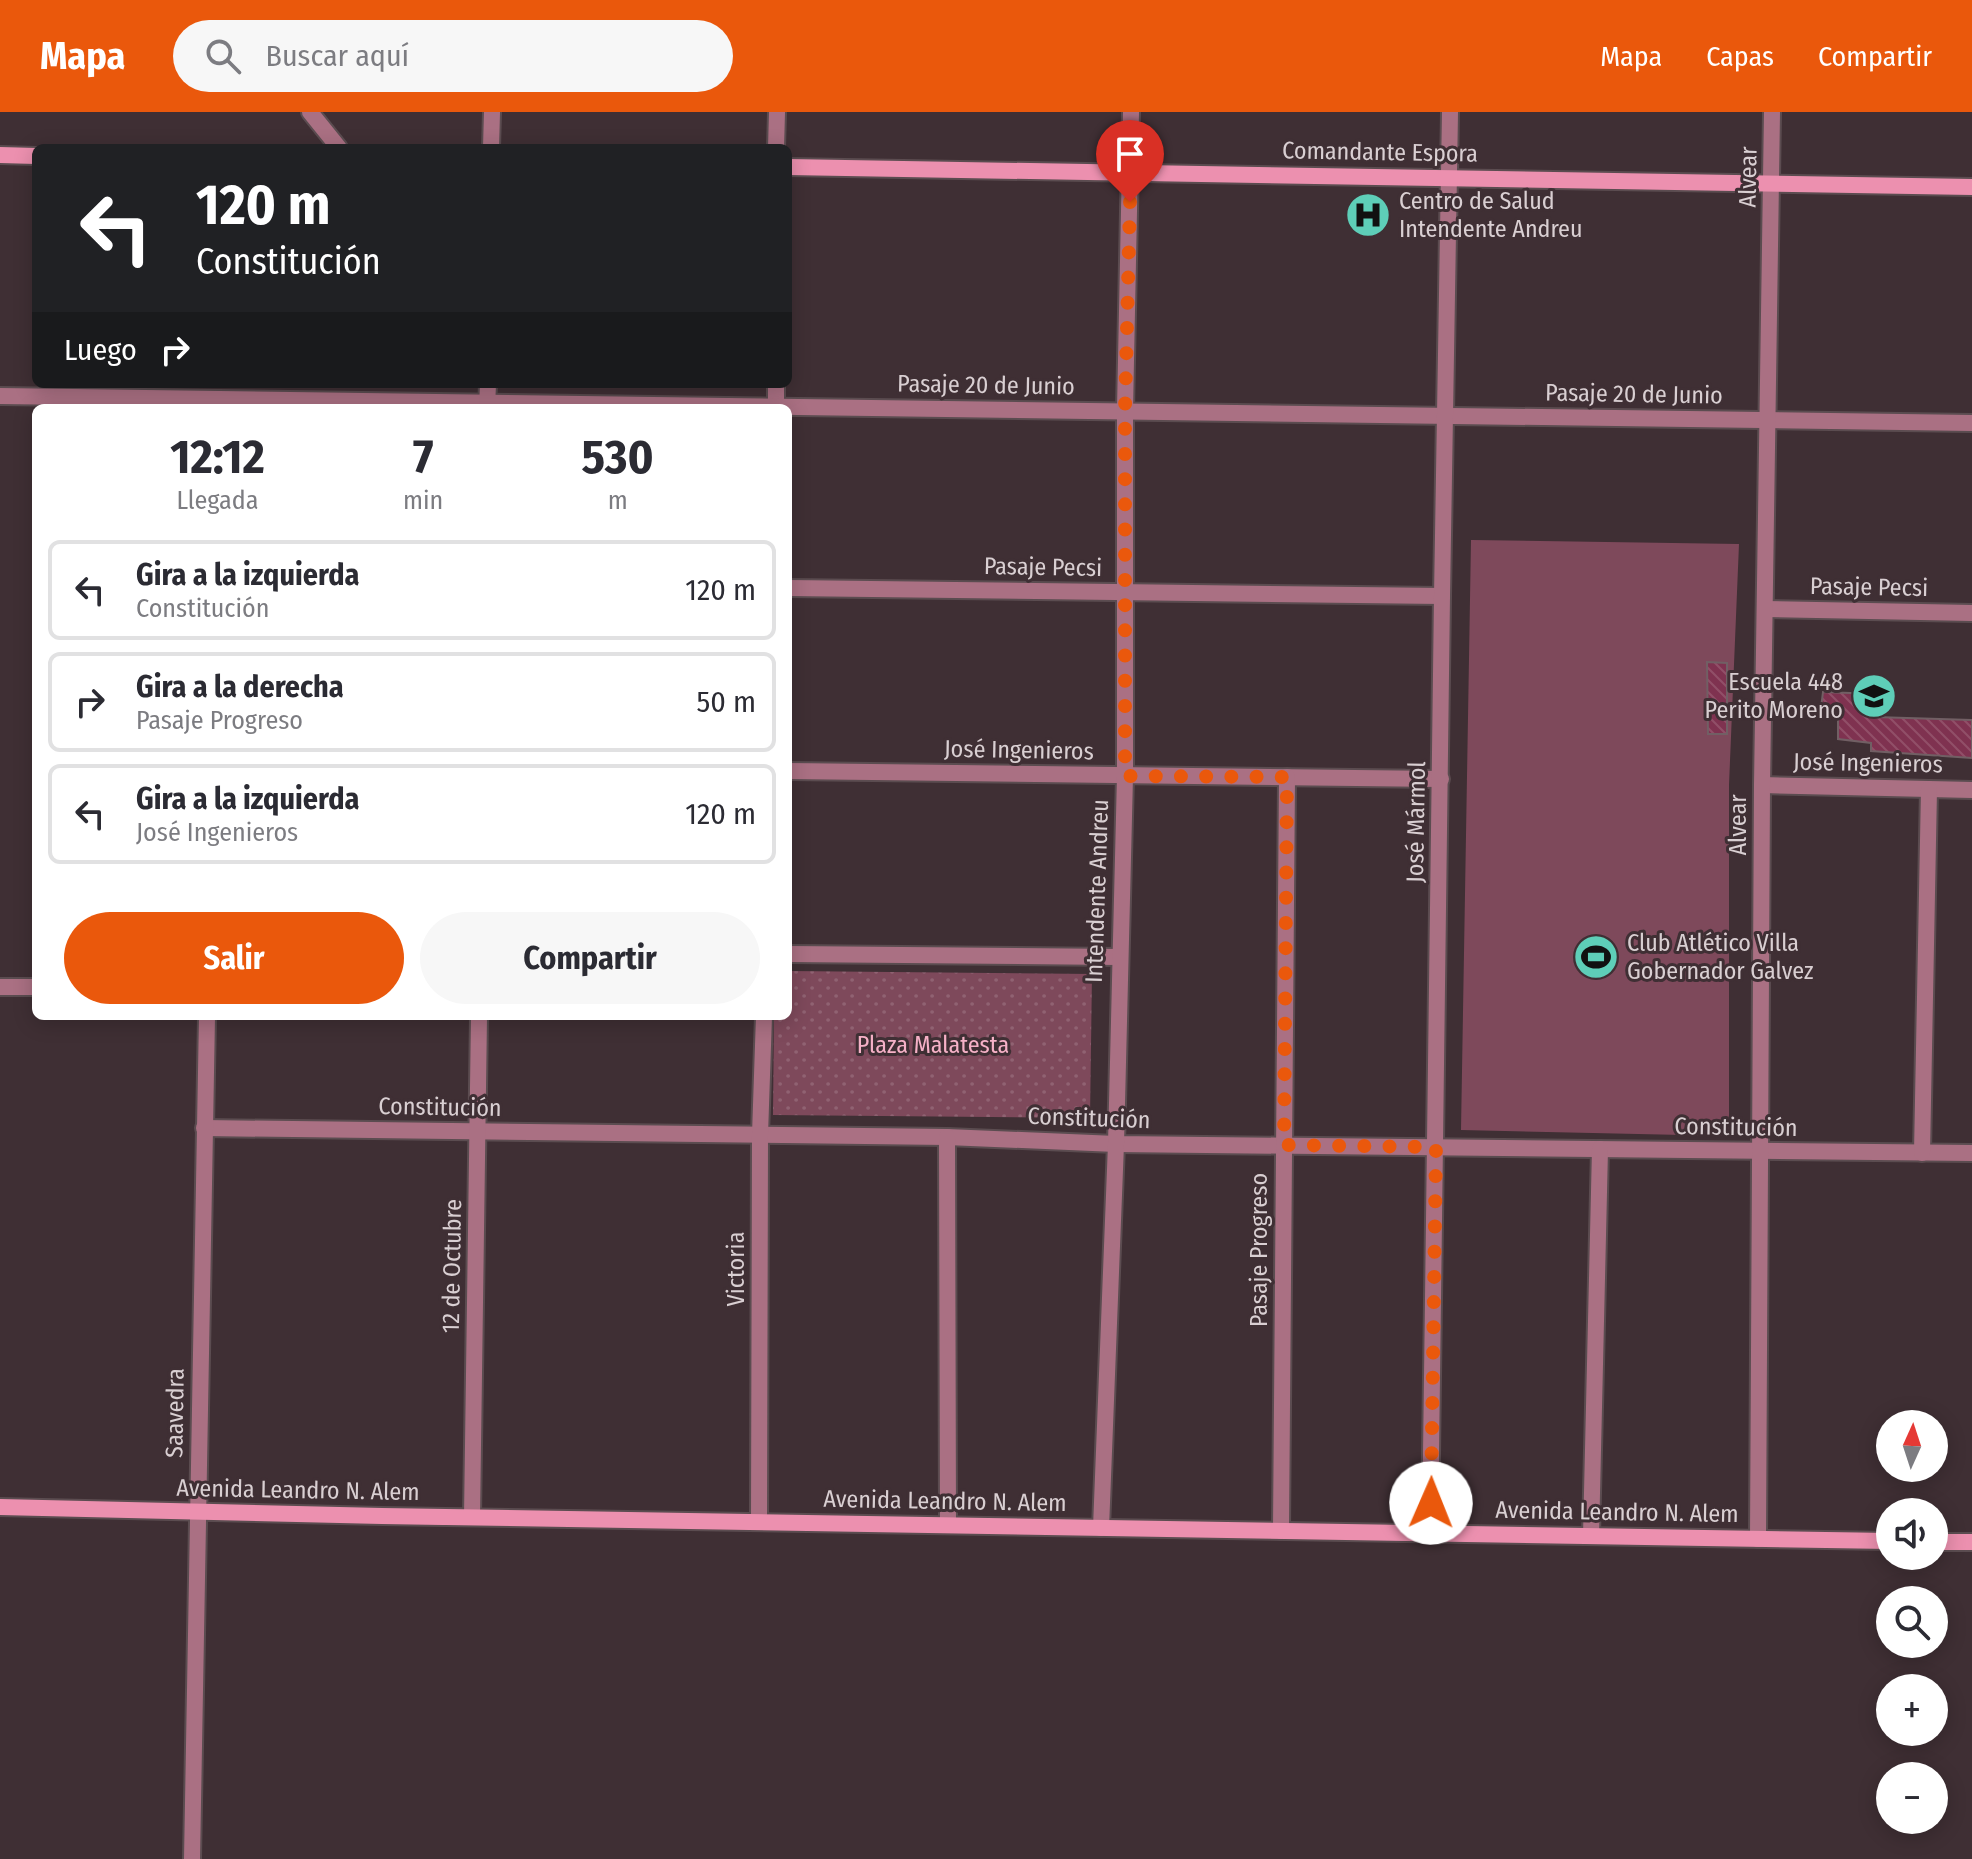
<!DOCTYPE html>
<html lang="es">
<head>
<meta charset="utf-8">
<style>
  body { margin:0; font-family:"Fira Sans Condensed",sans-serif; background:#f7f7f7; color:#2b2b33; height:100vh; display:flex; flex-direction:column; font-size:30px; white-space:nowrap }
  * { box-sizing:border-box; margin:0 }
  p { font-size:26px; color:#7c7c81 }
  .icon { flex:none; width:44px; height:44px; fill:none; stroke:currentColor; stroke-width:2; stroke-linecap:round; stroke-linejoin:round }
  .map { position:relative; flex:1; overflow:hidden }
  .side { position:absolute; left:32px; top:292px; width:760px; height:616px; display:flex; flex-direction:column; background:#fff; border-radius:12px; box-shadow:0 4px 20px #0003 }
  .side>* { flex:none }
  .top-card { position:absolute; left:32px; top:32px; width:760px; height:244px; border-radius:12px; box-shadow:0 4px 20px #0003; background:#202124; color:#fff; overflow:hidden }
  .needle { width:52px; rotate:3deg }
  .fabs { position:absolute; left:1876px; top:1298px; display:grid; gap:16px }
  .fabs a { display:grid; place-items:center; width:72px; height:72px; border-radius:50%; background:#fff; box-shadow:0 4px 20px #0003; font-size:40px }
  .pin { position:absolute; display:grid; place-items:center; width:68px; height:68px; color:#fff; margin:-82px -34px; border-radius:50% 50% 50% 0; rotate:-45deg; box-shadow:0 0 8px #0007 }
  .pin .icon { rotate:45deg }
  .me { position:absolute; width:88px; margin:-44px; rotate:1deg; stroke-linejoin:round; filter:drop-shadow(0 0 6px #0008) }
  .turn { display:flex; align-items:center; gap:28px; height:168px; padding:0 32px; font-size:36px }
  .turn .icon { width:104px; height:104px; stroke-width:2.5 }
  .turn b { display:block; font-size:56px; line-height:68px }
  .then { display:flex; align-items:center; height:76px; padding:0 32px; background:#0003; gap:16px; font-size:30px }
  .eta { display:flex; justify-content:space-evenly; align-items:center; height:136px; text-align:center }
  .eta b { font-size:48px; font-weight:700; line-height:56px }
  .button { display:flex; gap:16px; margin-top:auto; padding:16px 32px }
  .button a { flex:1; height:92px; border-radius:48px; background:#ea580c; color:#fff; font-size:32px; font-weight:700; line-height:92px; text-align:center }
  .button a+a { background:#f7f7f7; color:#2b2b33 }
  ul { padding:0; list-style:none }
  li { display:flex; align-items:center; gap:24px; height:100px; margin:0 16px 12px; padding:0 16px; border:4px solid #e1e1e2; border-radius:12px }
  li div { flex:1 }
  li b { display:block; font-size:30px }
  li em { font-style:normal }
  header { display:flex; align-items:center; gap:48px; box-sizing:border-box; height:112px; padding:0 40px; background:#ea580c; color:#fff }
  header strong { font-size:38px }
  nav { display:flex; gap:44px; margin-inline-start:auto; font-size:28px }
  .search { width:560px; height:72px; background:#f7f7f7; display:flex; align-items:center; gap:20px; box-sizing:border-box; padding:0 28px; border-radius:44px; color:#7c7c81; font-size:30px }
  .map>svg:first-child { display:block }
  .grass { fill:url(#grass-dots) }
  .pitch { fill:#7e495b }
  .building { fill:url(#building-back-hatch); stroke:#715f64; stroke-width:2 }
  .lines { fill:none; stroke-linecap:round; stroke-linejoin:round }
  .street-casing { stroke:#5b4c50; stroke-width:20 }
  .secondary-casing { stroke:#5b4c50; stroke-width:20 }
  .street { stroke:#aa7083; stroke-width:16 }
  .secondary { stroke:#ec90af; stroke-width:16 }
  .route { stroke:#ea580c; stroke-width:14; stroke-dasharray:0 25.2 }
  .labels { text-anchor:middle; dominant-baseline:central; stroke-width:6; stroke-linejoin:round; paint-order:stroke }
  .street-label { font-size:24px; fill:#d9cfd2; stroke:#3f2f34 }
  .poi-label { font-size:24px; fill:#d9cfd2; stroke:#3f2f34; text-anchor:start }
  .park-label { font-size:24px; fill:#f6b1c7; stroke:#3f2f34 }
</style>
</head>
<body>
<header>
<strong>Mapa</strong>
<div class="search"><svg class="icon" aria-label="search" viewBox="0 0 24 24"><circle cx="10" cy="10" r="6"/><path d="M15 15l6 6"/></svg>Buscar aquí</div>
<nav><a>Mapa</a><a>Capas</a><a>Compartir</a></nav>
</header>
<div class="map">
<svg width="1972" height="1747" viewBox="0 0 1972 1747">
  <defs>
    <pattern id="grass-dots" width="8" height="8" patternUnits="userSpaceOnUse" patternTransform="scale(2)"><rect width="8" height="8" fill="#7e495b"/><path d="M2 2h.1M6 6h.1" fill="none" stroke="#906272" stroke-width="1.8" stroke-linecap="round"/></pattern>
    <pattern id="building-back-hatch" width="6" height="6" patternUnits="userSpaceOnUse" patternTransform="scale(2)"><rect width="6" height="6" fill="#7f3250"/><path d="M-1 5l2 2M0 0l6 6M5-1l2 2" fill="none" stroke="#914f68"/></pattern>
  </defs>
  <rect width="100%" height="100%" fill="#3f2f34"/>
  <path class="grass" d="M788 859 1092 862 1090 1006 773 1003 774 904H788Z"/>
  <path class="pitch" d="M1471 428 1739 432 1729 673V1024L1461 1018Z"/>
  <g class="building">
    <path d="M1707 550 1727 551V622H1708Z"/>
    <path d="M1823 580 1877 582 1875 605 1972 608V646L1871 639V631L1838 627V605L1820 604Z"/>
  </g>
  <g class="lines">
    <g class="street-casing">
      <g id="street">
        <path d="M310 0 339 36"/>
        <path d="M491 36 492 0"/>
        <path d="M776 36 777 0"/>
        <path d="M776 272V296"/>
        <path d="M0 284 1972 311"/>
        <path d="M487 296 488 272"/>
        <path d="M788 476 1442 484"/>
        <path d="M1765 497 1972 501"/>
        <path d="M788 659 1441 667"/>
        <path d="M1762 673 1972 678"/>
        <path d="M788 842 1119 845"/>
        <path d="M0 875H36"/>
        <path d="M204 1016 947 1025 1116 1032 1972 1041"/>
        <path d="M947 1025 948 1413"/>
        <path d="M1922 1041 1929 677"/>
        <path d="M472 1405 479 904"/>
        <path d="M759 1410 760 1023 764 904"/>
        <path d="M1101 1416 1116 1032 1125 664V298L1131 0"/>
        <path d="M1281 1419 1287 665"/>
        <path d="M1430 1421 1442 484 1450 0"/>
        <path d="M1591 1424 1600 1037"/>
        <path d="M1758 1427 1762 673 1772 0"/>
        <path d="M192 1747 207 904"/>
      </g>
    </g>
    <g class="secondary-casing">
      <g id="secondary">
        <path d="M0 43 36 44"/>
        <path d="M788 55 1972 75"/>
        <path d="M0 1395 382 1404 1890 1429"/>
        <path d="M1934 1430H1972"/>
      </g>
    </g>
    <use href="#street" class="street"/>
    <use href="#secondary" class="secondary"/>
  </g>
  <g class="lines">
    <path class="route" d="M1130 90 1125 298V664L1287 665 1284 1033 1436 1035 1431 1391"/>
  </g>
  <defs>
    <g id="hospital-disc" transform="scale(2.3)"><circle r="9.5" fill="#5eceb8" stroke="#3f2f34"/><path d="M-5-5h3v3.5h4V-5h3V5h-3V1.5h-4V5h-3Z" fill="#111"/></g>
    <g id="school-disc" transform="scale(2.3)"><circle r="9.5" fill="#5eceb8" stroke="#3f2f34"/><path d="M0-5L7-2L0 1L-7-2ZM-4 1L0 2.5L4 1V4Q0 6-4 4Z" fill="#111"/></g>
    <g id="stadium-disc" transform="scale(2.3)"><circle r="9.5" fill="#5eceb8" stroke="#3f2f34"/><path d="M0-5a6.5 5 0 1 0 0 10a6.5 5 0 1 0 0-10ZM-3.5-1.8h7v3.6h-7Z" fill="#111"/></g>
  </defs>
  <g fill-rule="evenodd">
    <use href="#hospital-disc" x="1368" y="103"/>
    <use href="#school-disc" x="1874" y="584"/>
    <use href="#stadium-disc" x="1596" y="845"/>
  </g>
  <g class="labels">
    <g class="street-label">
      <text transform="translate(1380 40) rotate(1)">Comandante Espora</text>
      <text transform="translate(1748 65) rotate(-89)">Alvear</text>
      <text transform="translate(986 273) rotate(1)">Pasaje 20 de Junio</text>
      <text transform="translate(1634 282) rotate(1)">Pasaje 20 de Junio</text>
      <text transform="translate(1043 455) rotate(1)">Pasaje Pecsi</text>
      <text transform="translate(1869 475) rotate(1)">Pasaje Pecsi</text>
      <text transform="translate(1019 638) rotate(1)">José Ingenieros</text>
      <text transform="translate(1868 651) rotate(1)">José Ingenieros</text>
      <text transform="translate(1416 710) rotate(-89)">José Mármol</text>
      <text transform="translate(1738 713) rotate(-90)">Alvear</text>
      <text transform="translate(1097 779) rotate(-88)">Intendente Andreu</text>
      <text transform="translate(440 995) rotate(1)">Constitución</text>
      <text transform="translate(1089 1006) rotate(2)">Constitución</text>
      <text transform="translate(1736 1015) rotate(1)">Constitución</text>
      <text transform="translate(1259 1138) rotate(-90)">Pasaje Progreso</text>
      <text transform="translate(452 1154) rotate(-89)">12 de Octubre</text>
      <text transform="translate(736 1157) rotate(-90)">Victoria</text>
      <text transform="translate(175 1301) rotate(-89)">Saavedra</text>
      <text transform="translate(298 1378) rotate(1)">Avenida Leandro N. Alem</text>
      <text transform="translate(945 1389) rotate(1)">Avenida Leandro N. Alem</text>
      <text transform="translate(1617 1400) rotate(1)">Avenida Leandro N. Alem</text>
    </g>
    <g class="poi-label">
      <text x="1399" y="89">Centro de Salud<tspan x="1399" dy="28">Intendente Andreu</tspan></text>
      <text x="1843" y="570" text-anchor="end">Escuela 448<tspan x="1843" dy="28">Perito Moreno</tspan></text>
      <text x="1627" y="831">Club Atlético Villa<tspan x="1627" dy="28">Gobernador Galvez</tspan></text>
    </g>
    <g class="park-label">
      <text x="933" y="933">Plaza Malatesta</text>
    </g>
  </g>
</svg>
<div class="fabs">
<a><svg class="needle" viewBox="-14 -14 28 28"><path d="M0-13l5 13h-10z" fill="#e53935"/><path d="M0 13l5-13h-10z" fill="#7c7c81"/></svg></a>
<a><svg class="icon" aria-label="sound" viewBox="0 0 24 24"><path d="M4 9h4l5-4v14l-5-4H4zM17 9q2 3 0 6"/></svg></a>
<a><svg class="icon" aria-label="search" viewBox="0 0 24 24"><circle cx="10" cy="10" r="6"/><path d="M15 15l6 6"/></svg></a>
<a>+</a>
<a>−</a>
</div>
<div class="pin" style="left:1130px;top:90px;background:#d93025"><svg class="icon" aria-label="arrive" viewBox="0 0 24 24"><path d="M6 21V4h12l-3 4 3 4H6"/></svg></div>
<svg class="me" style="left:1431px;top:1391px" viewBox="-20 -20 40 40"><circle r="19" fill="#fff"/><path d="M0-13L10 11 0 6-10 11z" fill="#ea580c"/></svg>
<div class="top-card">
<div class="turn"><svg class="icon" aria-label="left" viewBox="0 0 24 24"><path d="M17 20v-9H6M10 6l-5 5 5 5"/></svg><div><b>120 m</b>Constitución</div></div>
<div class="then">Luego<svg class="icon" aria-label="right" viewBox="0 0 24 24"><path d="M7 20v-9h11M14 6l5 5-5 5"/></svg></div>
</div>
<section class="side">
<div class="eta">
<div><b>12:12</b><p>Llegada</p></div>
<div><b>7</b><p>min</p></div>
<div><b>530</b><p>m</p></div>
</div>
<ul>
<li><svg class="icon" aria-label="left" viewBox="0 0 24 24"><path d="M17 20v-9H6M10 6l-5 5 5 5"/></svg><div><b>Gira a la izquierda</b><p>Constitución</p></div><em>120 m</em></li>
<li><svg class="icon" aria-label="right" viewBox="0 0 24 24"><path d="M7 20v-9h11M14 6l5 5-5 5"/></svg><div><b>Gira a la derecha</b><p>Pasaje Progreso</p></div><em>50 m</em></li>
<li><svg class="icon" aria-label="left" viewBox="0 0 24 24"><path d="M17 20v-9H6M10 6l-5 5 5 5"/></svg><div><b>Gira a la izquierda</b><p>José Ingenieros</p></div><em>120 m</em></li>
</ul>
<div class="button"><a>Salir</a><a>Compartir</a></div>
</section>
</div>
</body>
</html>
